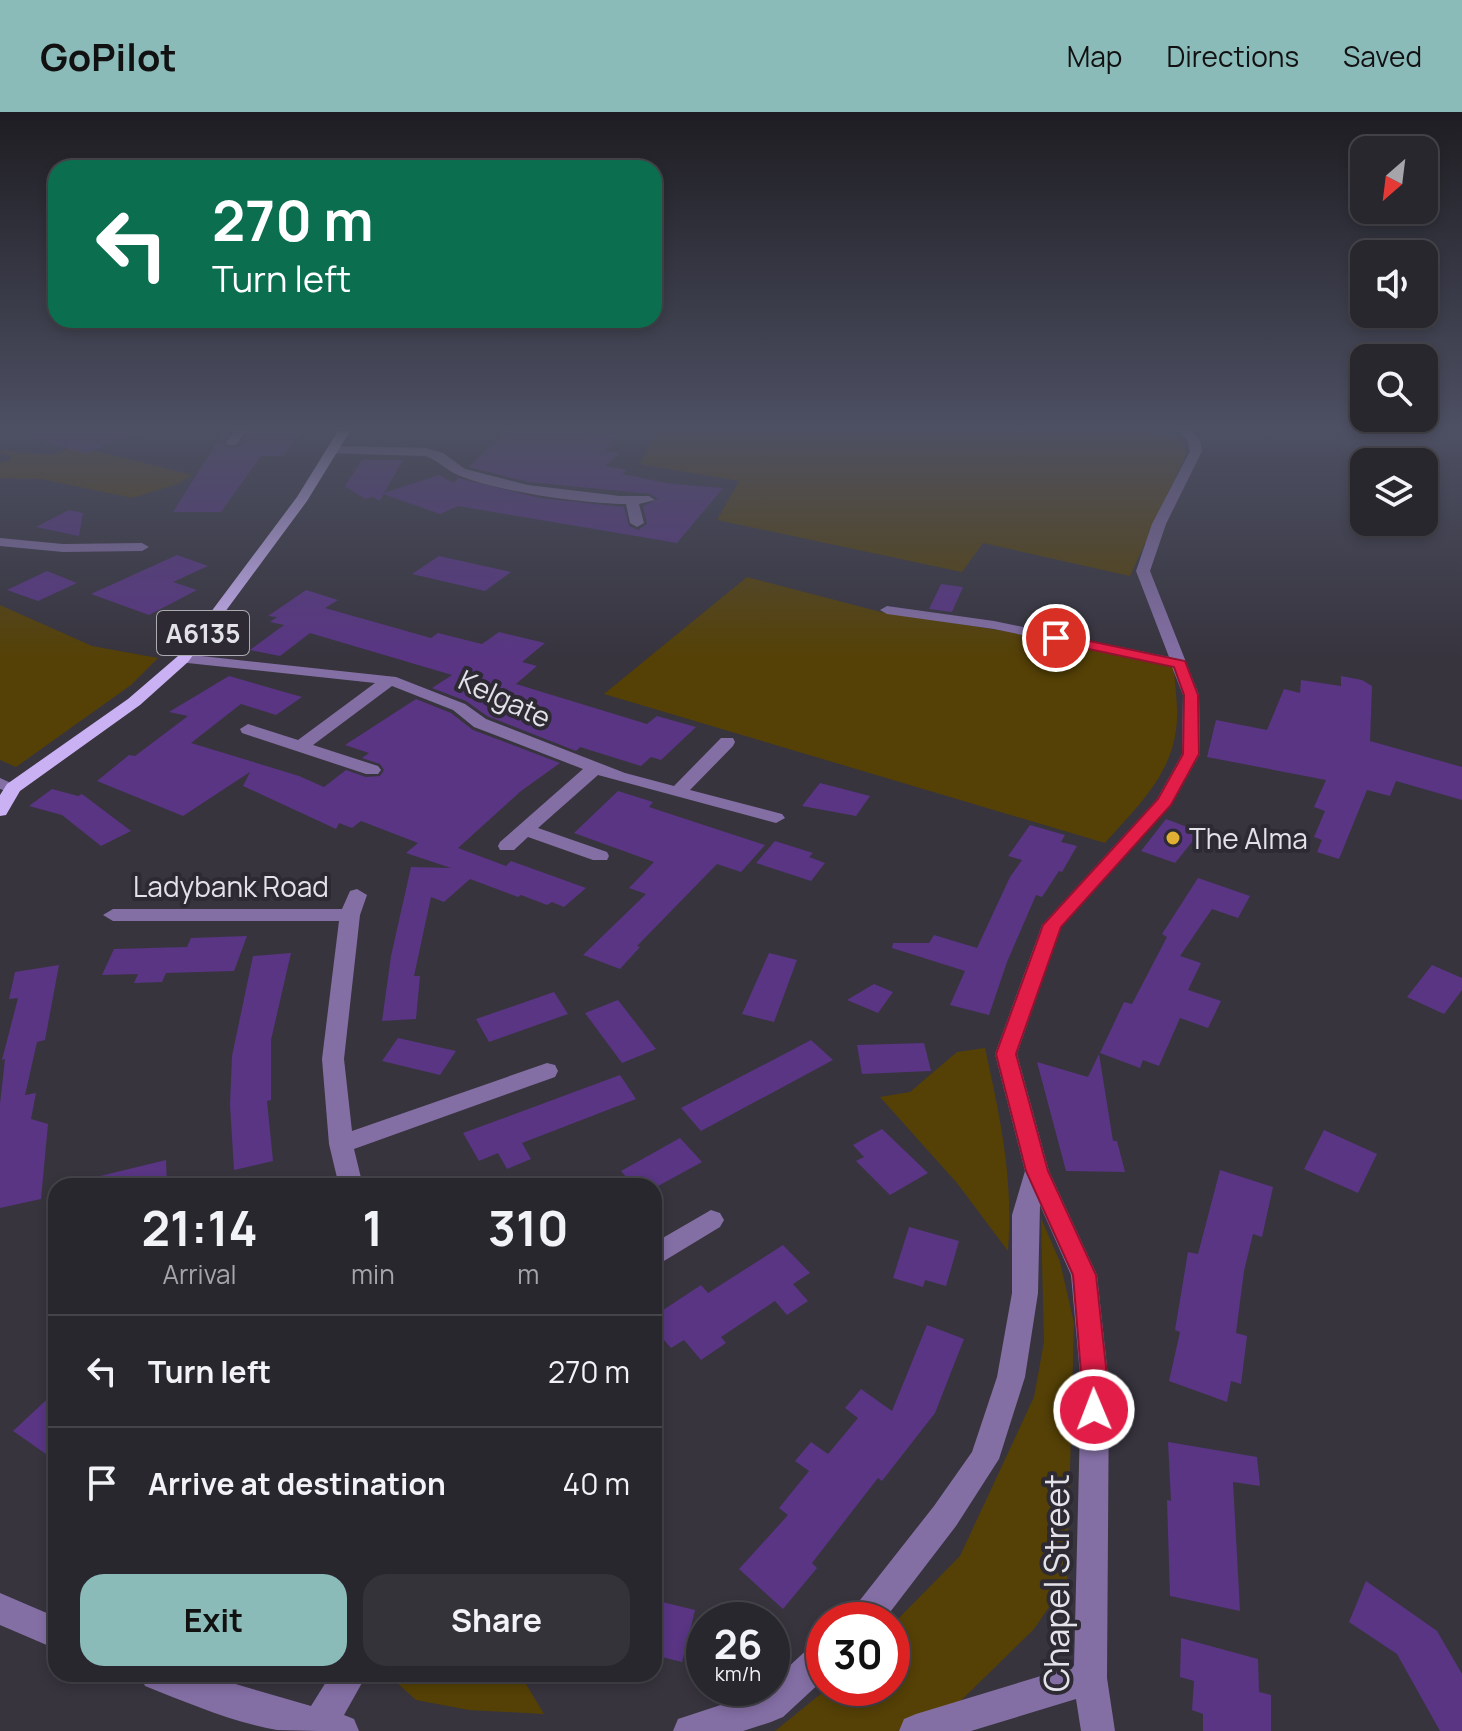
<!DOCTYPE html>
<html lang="en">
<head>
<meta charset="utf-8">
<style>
  body { margin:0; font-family:Manrope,sans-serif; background:#35333a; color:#f1f3f6; height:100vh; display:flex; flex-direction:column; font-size:30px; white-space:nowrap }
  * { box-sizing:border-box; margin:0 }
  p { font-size:26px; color:#a5a5aa }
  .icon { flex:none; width:44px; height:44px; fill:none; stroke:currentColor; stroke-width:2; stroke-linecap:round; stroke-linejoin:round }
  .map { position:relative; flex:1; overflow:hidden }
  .side { position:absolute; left:48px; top:1066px; width:614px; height:504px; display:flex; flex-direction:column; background:#29272e; border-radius:24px; box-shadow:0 4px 12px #0003,0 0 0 2px #45444a }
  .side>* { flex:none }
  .hud { position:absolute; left:48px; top:48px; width:614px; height:168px; border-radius:24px; box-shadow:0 4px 12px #0003,0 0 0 2px #45444a; background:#0b6e4f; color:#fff; overflow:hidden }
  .needle { width:52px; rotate:208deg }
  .fabs { position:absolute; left:1350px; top:24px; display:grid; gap:16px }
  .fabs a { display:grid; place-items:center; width:88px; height:88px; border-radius:16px; background:#29272e; box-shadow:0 4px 12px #0003,0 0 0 2px #45444a; font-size:40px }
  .speed { position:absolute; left:686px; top:1490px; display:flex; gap:16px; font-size:40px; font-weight:700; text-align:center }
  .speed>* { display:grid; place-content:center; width:104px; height:104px; border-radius:50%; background:#29272e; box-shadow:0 4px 12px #0003,0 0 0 2px #45444a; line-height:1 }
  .speed small { font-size:20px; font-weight:400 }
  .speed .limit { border:12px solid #d22; background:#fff; color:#111 }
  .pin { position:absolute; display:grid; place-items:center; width:68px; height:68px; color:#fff; margin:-34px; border:4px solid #fff; border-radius:50%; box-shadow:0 2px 8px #0007 }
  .me { position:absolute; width:88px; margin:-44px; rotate:359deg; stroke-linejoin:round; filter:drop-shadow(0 0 6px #0008) }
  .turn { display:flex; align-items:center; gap:28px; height:168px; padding:0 32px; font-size:36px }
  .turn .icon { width:104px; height:104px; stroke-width:2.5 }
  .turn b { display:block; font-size:56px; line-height:68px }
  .eta { display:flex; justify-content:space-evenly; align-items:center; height:136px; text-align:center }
  .eta b { font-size:48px; font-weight:700; line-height:56px }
  .button { display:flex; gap:16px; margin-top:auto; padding:16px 32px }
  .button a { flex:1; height:92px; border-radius:24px; background:#8bbbb9; color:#111; font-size:32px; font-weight:700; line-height:92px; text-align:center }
  .button a+a { background:#35333a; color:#f1f3f6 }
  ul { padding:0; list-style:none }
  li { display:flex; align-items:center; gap:24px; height:112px; padding:0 32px; border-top:2px solid #45444a }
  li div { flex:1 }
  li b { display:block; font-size:30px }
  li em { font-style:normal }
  header { display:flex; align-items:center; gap:48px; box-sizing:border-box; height:112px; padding:0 40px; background:#8bbbb9; color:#111 }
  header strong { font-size:38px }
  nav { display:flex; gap:44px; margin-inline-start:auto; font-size:28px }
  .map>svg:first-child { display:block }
  .green { fill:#554106 }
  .building { fill:#593584 }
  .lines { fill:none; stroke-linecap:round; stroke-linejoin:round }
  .minor { fill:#846fa5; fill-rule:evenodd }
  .major { fill:#cab1f4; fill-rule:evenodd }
  .route { fill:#e11d48; stroke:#92132f; stroke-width:2 }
  .poi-dot { fill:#dfb034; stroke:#2d2a33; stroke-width:3 }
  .labels { text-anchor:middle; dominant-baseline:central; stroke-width:8; stroke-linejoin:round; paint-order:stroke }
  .shield { fill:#2d2a33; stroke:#adabb2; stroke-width:2 }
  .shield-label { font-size:26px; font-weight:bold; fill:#e4e2e9 }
  .street-label { font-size:28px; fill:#e4e2e9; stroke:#2d2a33 }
  .poi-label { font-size:28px; fill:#e4e2e9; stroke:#2d2a33; text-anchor:start }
  .near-street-label { font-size:34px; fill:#e4e2e9; stroke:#2d2a33 }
</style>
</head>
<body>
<header>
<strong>GoPilot</strong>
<nav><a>Map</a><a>Directions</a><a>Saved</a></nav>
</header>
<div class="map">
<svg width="1462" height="1619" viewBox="0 0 1462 1619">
  <rect width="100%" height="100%" fill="#37343e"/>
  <g class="green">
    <path d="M633 319H1131L1179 326 1187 340 1130 464 983 431 962 460 717 408 739 369 640 352 656 322Z"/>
    <path d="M76 333 85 336 78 340 96 339 192 363 178 372 132 386 42 367 0 366V351L10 348 11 344 0 341V338L53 343Z"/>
    <path d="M747 465 881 500 1005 519 1167 552 1174 556C1175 576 1179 598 1176 618 1170 665 1135 697 1105 731L604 582Z"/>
    <path d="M0 493 92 534 158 546 131 573 16 655 0 648Z"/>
    <path d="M985 936C1000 1004 1014 1069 1008 1139L957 1071 880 985 910 980 957 940Z"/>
    <path d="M1041 1106 1060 1150 1074 1211 1067 1469 1034 1517 938 1611 896 1619H775L828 1576H892V1513L960 1444 1034 1285 1044 1230Z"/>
    <path d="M387 1562H520L544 1602 469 1598 416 1588Z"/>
  </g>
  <g class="building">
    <path d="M32 319H139V320L86 341 31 326Z"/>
    <path d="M224 319H230L223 331 228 336 238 335 249 319H301L283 344H261L221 400H173Z"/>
    <path d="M506 319H581L619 323 605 339 620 341 605 354 627 358 622 362 671 372 723 376 677 431 458 394 440 402 383 382 380 389 373 385 365 387 345 374 362 348H403L384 381 439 363 454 371 458 366 540 386 624 395 629 414 638 418 647 412 643 394 658 387 651 382 529 370 469 355Z"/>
    <path d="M69 398 83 401 79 424 36 415Z"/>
    <path d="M177 443 208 454 173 470 197 478 149 503 91 482Z"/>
    <path d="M439 444 511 460 485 479 412 462Z"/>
    <path d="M47 459 77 471 38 489 7 478Z"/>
    <path d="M941 472 963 475 952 500 929 497Z"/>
    <path d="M306 478 338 488 325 496 431 526 438 521 482 532 499 520 545 531 522 550 537 554 516 572 647 612 657 604 696 615 661 648 651 645 641 654 580 635 576 639 487 604 466 589 432 576 452 563 310 521 280 544 250 538 284 513 270 510 277 505 268 504Z"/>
    <path d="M229 564 302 585 276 603 241 592 191 631 299 664 324 675 346 658 366 665 380 664 384 658 380 652 362 646 369 641 345 633 416 587 451 601 473 618 560 651 521 679 458 736 506 754 511 749 586 776 564 795 552 790 547 793 521 783 518 785 470 767 444 790 431 785 414 864H420L416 907 382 909 391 844 411 755 451 756 406 741 418 731 361 709 352 716 339 711 336 717 243 674 250 660 183 704 97 669 129 643 135 644 188 604 169 600Z"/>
    <path d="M1341 564 1362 568 1372 574 1370 629 1462 655V688L1396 669 1390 684 1367 678 1339 747 1317 740 1322 728 1314 725 1325 699 1314 695 1326 668 1207 645 1216 608 1267 618 1284 577 1300 581 1301 568 1341 574Z"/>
    <path d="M820 671 870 684 856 704 802 694Z"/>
    <path d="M52 677 78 684 82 682 131 719 101 734 62 703 29 694Z"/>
    <path d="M618 679 653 690 649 695 765 733 741 760 717 752 637 834 640 835 620 857 583 843 646 782 629 776 654 750 574 721Z"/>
    <path d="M1166 707 1200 720 1175 751 1141 739Z"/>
    <path d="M1030 713 1065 723 1061 730 1077 734 1062 760 1059 759 1042 785 1036 783 1007 850 989 903 950 893 965 859 892 836 893 831H929L934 823 977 836 1010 765 1022 748 1008 744Z"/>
    <path d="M775 729 813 741 809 745 825 751 811 769 756 751Z"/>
    <path d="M1198 766 1250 784 1238 806 1212 797 1180 844 1201 851 1188 878 1221 889 1208 916 1180 906 1159 954 1143 948 1140 956 1100 941 1124 890 1132 892 1167 825 1162 822Z"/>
    <path d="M247 824 234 859 166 861 162 870 134 871 138 862 102 863 114 837 187 835 191 826Z"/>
    <path d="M291 841 271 928V988L267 989 273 1049 234 1058 230 993 232 944 253 844Z"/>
    <path d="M769 841 797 848 774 910 742 902Z"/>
    <path d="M59 853 45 928 37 930 25 983 36 981 31 1007 48 1012 41 1087 0 1096V992L5 947 2 948 18 886 9 887 15 860Z"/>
    <path d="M1432 853 1462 866V878L1444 902 1407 885Z"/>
    <path d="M874 872 893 880 878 901 847 888Z"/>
    <path d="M554 880 568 902 489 930 476 907Z"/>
    <path d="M618 888 656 937 622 951 585 901Z"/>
    <path d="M398 926 456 939 440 963 382 949Z"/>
    <path d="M811 928 833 948 701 1019 681 996Z"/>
    <path d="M924 931 931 959 862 962 857 933Z"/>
    <path d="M1099 942 1113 1029H1117L1125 1060 1066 1059 1037 950 1088 965Z"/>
    <path d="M620 963 636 987 522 1031 531 1047 507 1057 498 1041 479 1049 463 1021Z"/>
    <path d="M882 1017 928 1061 890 1083 856 1049 864 1045 853 1033Z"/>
    <path d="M1324 1018 1377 1042 1358 1081 1304 1057Z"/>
    <path d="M680 1026 702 1050 658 1074H634L621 1059Z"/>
    <path d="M166 1048 167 1074H97L96 1065Z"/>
    <path d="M1220 1058 1273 1075 1262 1125 1253 1122 1244 1159 1236 1221 1247 1224 1241 1272 1231 1269 1227 1290 1169 1269 1180 1220 1175 1218 1188 1140 1198 1142Z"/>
    <path d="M909 1115 959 1129 946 1174 925 1168 923 1175 893 1166Z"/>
    <path d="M783 1133 810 1161 793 1172 808 1189 787 1203 775 1189 721 1225 726 1231 701 1248 684 1228 671 1236 654 1217V1204L701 1173 708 1181Z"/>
    <path d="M927 1213 964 1227 935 1301 882 1369 878 1366 812 1451 817 1456 783 1497 739 1457 788 1403 779 1396 809 1359 795 1349 811 1330 828 1342 858 1306 845 1296 861 1277 892 1299Z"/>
    <path d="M56 1279V1349L13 1319Z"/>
    <path d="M1168 1330 1257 1345 1260 1374 1233 1370 1240 1499 1170 1484 1167 1388 1171 1389Z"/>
    <path d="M1366 1469 1437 1519 1462 1562V1619H1440L1397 1542 1349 1510Z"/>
    <path d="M654 1488 695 1498 682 1550 654 1543Z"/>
    <path d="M1181 1526 1258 1547 1259 1580 1271 1583V1619H1203V1602L1192 1598 1194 1569 1180 1565Z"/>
  </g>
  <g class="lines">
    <g class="minor">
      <path d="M234 319H246L236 333H228L226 331Z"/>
      <path d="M1180 319H1192L1200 329 1202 339 1166 412 1150 459 1199 583 1200 642 1171 693 1061 815 1017 942 1049 1059 1097 1163 1109 1273 1107 1566 1115 1619H1081L1076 1587 971 1619H899L904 1607 916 1602 1074 1554 1081 1273 1071 1163 1040 1093 1038 1181 1025 1265 999 1347 956 1414 884 1508H848L853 1497 934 1394 972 1340 997 1265 1012 1181V1103L1025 1059 995 942 1042 813 1157 687 1182 642 1183 583 1172 555 994 517 887 502 880 498 887 494 994 509 1169 545 1136 459 1152 412 1190 339 1188 329Z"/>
      <path d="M333 334 426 336 443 341 465 357 528 373 620 384H649L655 388 639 392 644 411 637 415 630 411 626 392C585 392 494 379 458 363 446 358 438 348 425 344L329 341 327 338Z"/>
      <path d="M0 426 63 432 142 431 149 435 142 439 63 440 0 434Z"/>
      <path d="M183 542 396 565 465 592 486 607 625 661 674 674 721 626H733L735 630 733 634 690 678 782 702 785 706 776 711 598 663 538 716 607 740 609 744 607 748H593L528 725 514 738H500L498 734 500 730 583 657 474 615 453 598 392 574 313 633 378 654 381 658 378 662H366L242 621 240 617 248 612 298 628 375 571 178 550V544Z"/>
      <path d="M0 666 22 676 13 681 0 677Z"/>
      <path d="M357 777 367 783 360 803 344 947 352 1019 547 951 555 953 558 959 555 965 354 1037 363 1074H339L329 1032 322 947 339 809H113L103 803 113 797H342L350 779Z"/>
      <path d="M711 1098 720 1101 724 1108 720 1115 654 1155V1131Z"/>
      <path d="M0 1481 56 1505V1537L0 1513Z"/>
      <path d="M824 1529V1567L783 1605 771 1610 743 1619H673L678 1607 772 1576V1570L812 1533Z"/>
      <path d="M140 1562H201L311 1594 331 1562H367L344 1603 354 1607 359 1619C333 1619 303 1619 277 1618 232 1610 188 1591 145 1574Z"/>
    </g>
    <path class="major" d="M338 319H350L307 389 188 550 140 593 20 679 6 703 0 704V683L7 672 128 587 178 544 297 385Z"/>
  </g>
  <linearGradient id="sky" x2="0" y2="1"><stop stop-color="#1e1d22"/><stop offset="0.58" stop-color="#4d5063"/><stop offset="1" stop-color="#4d5063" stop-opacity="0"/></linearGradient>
  <rect width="1462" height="546" fill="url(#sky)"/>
  <path class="route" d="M1056 522 1185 549 1198 583 1199 642 1171 693 1061 815 1016 942 1048 1059 1096 1163 1108 1273 1107 1298 1103 1306 1094 1310 1085 1306 1081 1298 1082 1273 1073 1163 1026 1059 996 942 1043 813 1158 687 1183 642 1184 583 1174 555 1051 529 1049 526Z"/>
  <circle class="poi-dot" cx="1173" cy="726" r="8"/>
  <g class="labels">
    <rect class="shield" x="157" y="499" width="92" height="44" rx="6"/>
    <g class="shield-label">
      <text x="203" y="521">A6135</text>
    </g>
    <g class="street-label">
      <text transform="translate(505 586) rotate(25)">Kelgate</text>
      <text x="231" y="774">Ladybank Road</text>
    </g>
    <g class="poi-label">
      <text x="1189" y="726">The Alma</text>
    </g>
    <g class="near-street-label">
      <text transform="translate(1056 1471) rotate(-90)">Chapel Street</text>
    </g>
  </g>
</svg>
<div class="fabs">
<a><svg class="needle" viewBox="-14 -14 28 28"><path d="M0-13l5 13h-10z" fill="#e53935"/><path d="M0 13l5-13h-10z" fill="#a5a5aa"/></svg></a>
<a><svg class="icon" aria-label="sound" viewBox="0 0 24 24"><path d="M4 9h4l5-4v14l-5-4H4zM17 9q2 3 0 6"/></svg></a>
<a><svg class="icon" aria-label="search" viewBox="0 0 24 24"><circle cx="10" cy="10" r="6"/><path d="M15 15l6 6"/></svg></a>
<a><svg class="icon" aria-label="layers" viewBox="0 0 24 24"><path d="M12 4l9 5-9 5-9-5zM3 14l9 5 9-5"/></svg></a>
</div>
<div class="speed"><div>26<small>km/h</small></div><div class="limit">30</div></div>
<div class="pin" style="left:1056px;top:526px;background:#d93025"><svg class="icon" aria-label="arrive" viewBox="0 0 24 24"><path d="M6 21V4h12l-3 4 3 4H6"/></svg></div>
<svg class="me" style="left:1094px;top:1298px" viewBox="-20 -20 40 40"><circle r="17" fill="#e11d48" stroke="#fff" stroke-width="3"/><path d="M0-11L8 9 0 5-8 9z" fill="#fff"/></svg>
<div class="hud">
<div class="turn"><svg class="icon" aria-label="left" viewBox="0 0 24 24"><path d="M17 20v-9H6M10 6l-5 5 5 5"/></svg><div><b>270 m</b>Turn left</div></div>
</div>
<section class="side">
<div class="eta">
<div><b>21:14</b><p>Arrival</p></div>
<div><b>1</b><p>min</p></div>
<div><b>310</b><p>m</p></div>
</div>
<ul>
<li><svg class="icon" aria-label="left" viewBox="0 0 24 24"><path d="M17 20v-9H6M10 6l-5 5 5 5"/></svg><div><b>Turn left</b></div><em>270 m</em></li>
<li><svg class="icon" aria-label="arrive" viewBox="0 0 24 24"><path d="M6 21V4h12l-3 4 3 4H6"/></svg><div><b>Arrive at destination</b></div><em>40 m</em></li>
</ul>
<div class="button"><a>Exit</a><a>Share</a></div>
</section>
</div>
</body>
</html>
